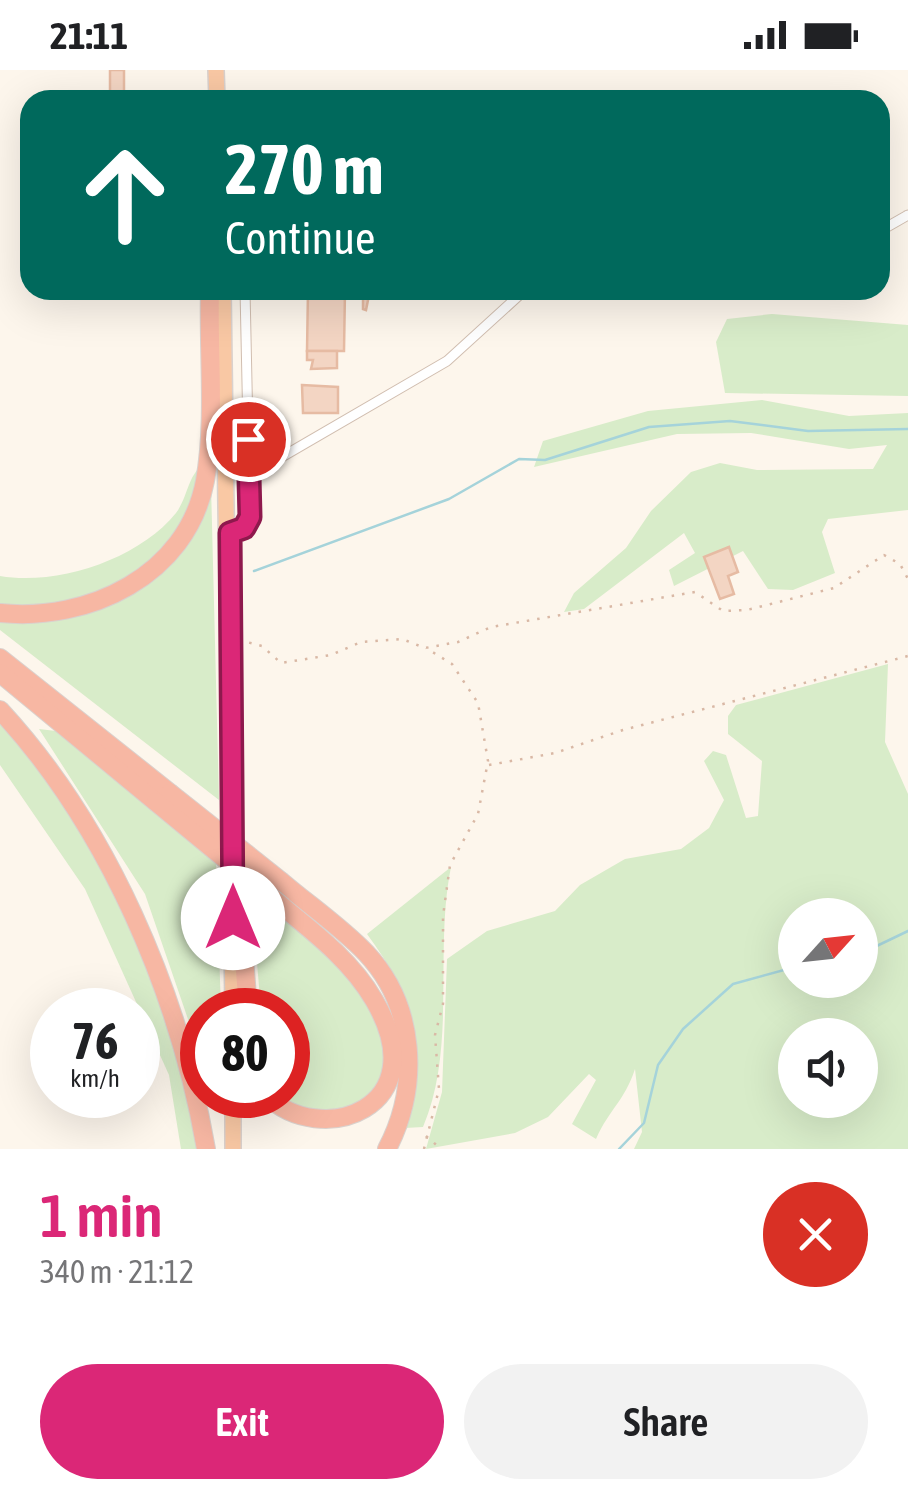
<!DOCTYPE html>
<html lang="en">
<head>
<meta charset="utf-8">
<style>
  body { margin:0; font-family:"Asap Condensed",sans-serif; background:#f2f2f2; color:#202124; height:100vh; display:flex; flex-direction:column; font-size:38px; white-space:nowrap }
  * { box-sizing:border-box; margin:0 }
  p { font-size:32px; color:#757577 }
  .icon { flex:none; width:55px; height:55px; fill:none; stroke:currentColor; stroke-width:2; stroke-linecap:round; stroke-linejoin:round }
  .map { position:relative; height:1079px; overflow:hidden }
  .details { display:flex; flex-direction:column; background:#fff; flex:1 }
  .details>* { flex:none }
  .top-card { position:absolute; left:20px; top:20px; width:870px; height:210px; border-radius:30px; box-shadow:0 10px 40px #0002; background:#00695c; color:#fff; overflow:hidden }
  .needle { width:65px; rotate:63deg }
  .controls { position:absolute; left:778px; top:828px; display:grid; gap:20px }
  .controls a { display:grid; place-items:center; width:100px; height:100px; border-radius:50%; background:#fff; box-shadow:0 10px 40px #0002; font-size:50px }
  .speed { position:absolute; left:30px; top:918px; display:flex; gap:20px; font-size:50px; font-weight:700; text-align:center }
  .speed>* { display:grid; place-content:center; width:130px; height:130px; border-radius:50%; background:#fff; box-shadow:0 10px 40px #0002; line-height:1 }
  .speed small { font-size:25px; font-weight:400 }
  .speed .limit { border:15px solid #d22; background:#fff; color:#111 }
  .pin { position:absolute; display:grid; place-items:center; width:85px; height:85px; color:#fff; margin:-42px; border:5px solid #fff; border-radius:50%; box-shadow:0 2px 10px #0007 }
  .me { position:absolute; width:110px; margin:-55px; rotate:0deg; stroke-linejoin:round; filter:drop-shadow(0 0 8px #0008) }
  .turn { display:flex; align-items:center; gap:35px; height:210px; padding:0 40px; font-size:45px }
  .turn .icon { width:130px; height:130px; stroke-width:2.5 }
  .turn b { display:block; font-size:70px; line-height:85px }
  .round { display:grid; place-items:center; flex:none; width:105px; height:105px; border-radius:52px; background:#f2f2f2 }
  .headline { display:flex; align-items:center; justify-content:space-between; height:170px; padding:0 40px }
  h1 { font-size:60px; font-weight:600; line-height:75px; color:#db2777 }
  .primary-button { display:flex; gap:20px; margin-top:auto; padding:20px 40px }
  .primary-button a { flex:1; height:115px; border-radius:60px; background:#db2777; color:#fff; font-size:40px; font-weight:600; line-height:115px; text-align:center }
  .primary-button a+a { background:#f2f2f2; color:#202124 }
  .status { display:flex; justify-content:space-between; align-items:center; height:70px; padding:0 50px; background:#fff; direction:ltr }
  .status svg { height:28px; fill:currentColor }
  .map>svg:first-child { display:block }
  .green { fill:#d8ecc9; fill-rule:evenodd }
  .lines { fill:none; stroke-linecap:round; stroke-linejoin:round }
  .stream { stroke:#a5d3da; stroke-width:2.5 }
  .building { fill:#f3d5c3; stroke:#e6bba3; stroke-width:2.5 }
  .minor-casing { stroke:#d1beb0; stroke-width:11 }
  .trunk-casing { stroke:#dad1cd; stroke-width:18 }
  .motorway-casing { stroke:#dad1cd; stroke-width:20 }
  .path { stroke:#d9b8a5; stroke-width:2.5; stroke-dasharray:2.5 8; stroke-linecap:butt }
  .minor { stroke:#fff; stroke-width:9 }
  .trunk { stroke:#f9c8a4; stroke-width:15 }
  .motorway { stroke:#f7b7a3; stroke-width:18 }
  .motorway-bridge-casing { stroke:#dad1cd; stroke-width:20; stroke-linecap:butt }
  .motorway-bridge { stroke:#f7b7a3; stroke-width:18 }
  .route-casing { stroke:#8e194d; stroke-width:25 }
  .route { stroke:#db2777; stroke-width:18 }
</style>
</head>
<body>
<div class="status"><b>21:11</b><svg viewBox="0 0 49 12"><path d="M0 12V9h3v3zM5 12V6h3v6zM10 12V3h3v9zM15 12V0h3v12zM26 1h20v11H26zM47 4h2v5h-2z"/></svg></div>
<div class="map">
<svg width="908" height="1079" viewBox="0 0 908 1079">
  <rect width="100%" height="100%" fill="#fdf6ec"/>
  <g class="green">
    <path d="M772 244 908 255V326L725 323 716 272 727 249Z"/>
    <path d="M762 330 849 346 908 343V440L828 449 822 462 835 503 793 520 768 519 743 481 674 516 669 500 695 483 684 463 584 539 564 542 574 523 626 478 651 441 691 402 720 393 757 400 873 399 887 375 849 379 751 363 677 364 534 397 543 371 648 341Z"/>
    <path d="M207 392 191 451 149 500 72 536 0 535V506C58 516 139 489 176 443 189 426 187 403 207 392Z"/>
    <path d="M211 415 219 730 0 560V542L54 545 135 518Z"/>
    <path d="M888 594 885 672 908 724V1079H634L642 1062 635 999C624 1032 610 1038 596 1069L572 1054 596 1010 589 1004 548 1047 515 1063 426 1079 442 1022 447 889 487 861 555 841 580 815 625 789 681 779 709 758 724 730 704 691 713 681 726 685 746 748 758 746 762 691 728 664V646L736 635ZM795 845H860V910H795ZM795 965H860V1030H795Z"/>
    <path d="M0 643C72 725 128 826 165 929 182 977 190 1030 203 1079H181L169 1005 85 819 0 695Z"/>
    <path d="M39 659 56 661 216 791 221 940H202V990L145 824Z"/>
    <path d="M451 797C434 881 457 977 423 1057L405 1058C427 978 416 930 367 864Z"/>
    <path d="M251 822 340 895 368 925 393 975 374 1038 312 1055 279 1025H288V940H261Z"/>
  </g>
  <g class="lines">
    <g class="stream">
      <path d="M254 501 449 429 519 389 545 390 649 357 730 351 808 361 908 359"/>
      <path d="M860 884 908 861"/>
      <path d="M619 1079 644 1053 658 995 683 959 733 914 795 897"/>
    </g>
  </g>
  <g class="building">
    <rect x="110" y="0" width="14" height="27"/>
    <path d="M308 220H345L344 281H307Z"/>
    <path d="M363 220H370L366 240 363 239Z"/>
    <path d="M307 281H337V298L311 299 313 290H307Z"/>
    <path d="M302 315 338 317V343H303Z"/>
    <path d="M729 477 738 502 728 506 734 524 720 529 704 487Z"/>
  </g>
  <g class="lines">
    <g class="minor-casing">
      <g id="minor">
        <path d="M880 161 908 145"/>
        <path d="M245 220 249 406"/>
        <path d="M230 463 244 458 249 447V406L447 291 525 220"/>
      </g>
    </g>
    <g class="trunk-casing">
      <g id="trunk">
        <path d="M216 0 217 30"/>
        <path d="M223 220 233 940"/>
        <path d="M233 1025V1079"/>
      </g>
    </g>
    <g class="motorway-casing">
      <g id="motorway">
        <path d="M0 543C88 552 187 506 205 411 216 351 208 282 210 220"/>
        <path d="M0 588 170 723"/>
        <path d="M0 603 156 732"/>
        <path d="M0 640C108 757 179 923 206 1079"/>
        <path d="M282 812C309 835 341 857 366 883 416 936 420 1016 387 1079"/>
        <path d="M233 822 242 860 248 940"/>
        <path d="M266 1025C320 1079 438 1039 374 930 352 892 316 864 283 837"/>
      </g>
    </g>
    <g class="path">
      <path d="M239 570 262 576 281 593 331 585 361 572 402 569 425 578 458 572 491 557 695 522 723 541 747 540 834 518 884 485 900 494 908 509"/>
      <path d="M489 695 555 683 623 660 908 586"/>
      <path d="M426 1066 441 1079"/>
      <path d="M424 1079 439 1019 435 965 443 934V846L450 795 478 744 488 691 478 633 452 594 426 578"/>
    </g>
    <use href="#minor" class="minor"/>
    <use href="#trunk" class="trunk"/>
    <use href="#motorway" class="motorway"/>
    <g class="motorway-bridge-casing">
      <g id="motorway-bridge">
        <path d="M170 723 282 812"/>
        <path d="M156 732 283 837"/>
      </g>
    </g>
    <use href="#motorway-bridge" class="motorway-bridge"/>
  </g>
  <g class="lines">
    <g class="route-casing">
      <path id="route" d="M233 848 230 463 244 458 250 447 248 369"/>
    </g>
    <use href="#route" class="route"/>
  </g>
</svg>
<div class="controls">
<a><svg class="needle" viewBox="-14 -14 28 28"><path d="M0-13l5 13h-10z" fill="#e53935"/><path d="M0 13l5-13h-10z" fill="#757577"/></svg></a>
<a><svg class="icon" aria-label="sound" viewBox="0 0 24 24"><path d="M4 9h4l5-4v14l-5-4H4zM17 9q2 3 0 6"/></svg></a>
</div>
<div class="speed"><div>76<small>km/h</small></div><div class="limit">80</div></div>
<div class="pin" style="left:248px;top:369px;background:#d93025"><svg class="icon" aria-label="arrive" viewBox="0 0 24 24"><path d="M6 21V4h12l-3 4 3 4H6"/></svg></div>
<svg class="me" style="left:233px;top:848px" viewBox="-20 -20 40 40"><circle r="19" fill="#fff"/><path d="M0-13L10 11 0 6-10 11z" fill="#db2777"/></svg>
<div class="top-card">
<div class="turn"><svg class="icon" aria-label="ahead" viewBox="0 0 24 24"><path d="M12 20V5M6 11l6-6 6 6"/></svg><div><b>270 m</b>Continue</div></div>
</div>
</div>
<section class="details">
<div class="headline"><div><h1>1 min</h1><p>340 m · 21:12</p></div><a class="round" style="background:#d93025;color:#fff"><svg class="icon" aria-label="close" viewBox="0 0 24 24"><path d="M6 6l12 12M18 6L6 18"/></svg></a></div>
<div class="primary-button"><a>Exit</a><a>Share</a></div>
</section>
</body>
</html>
